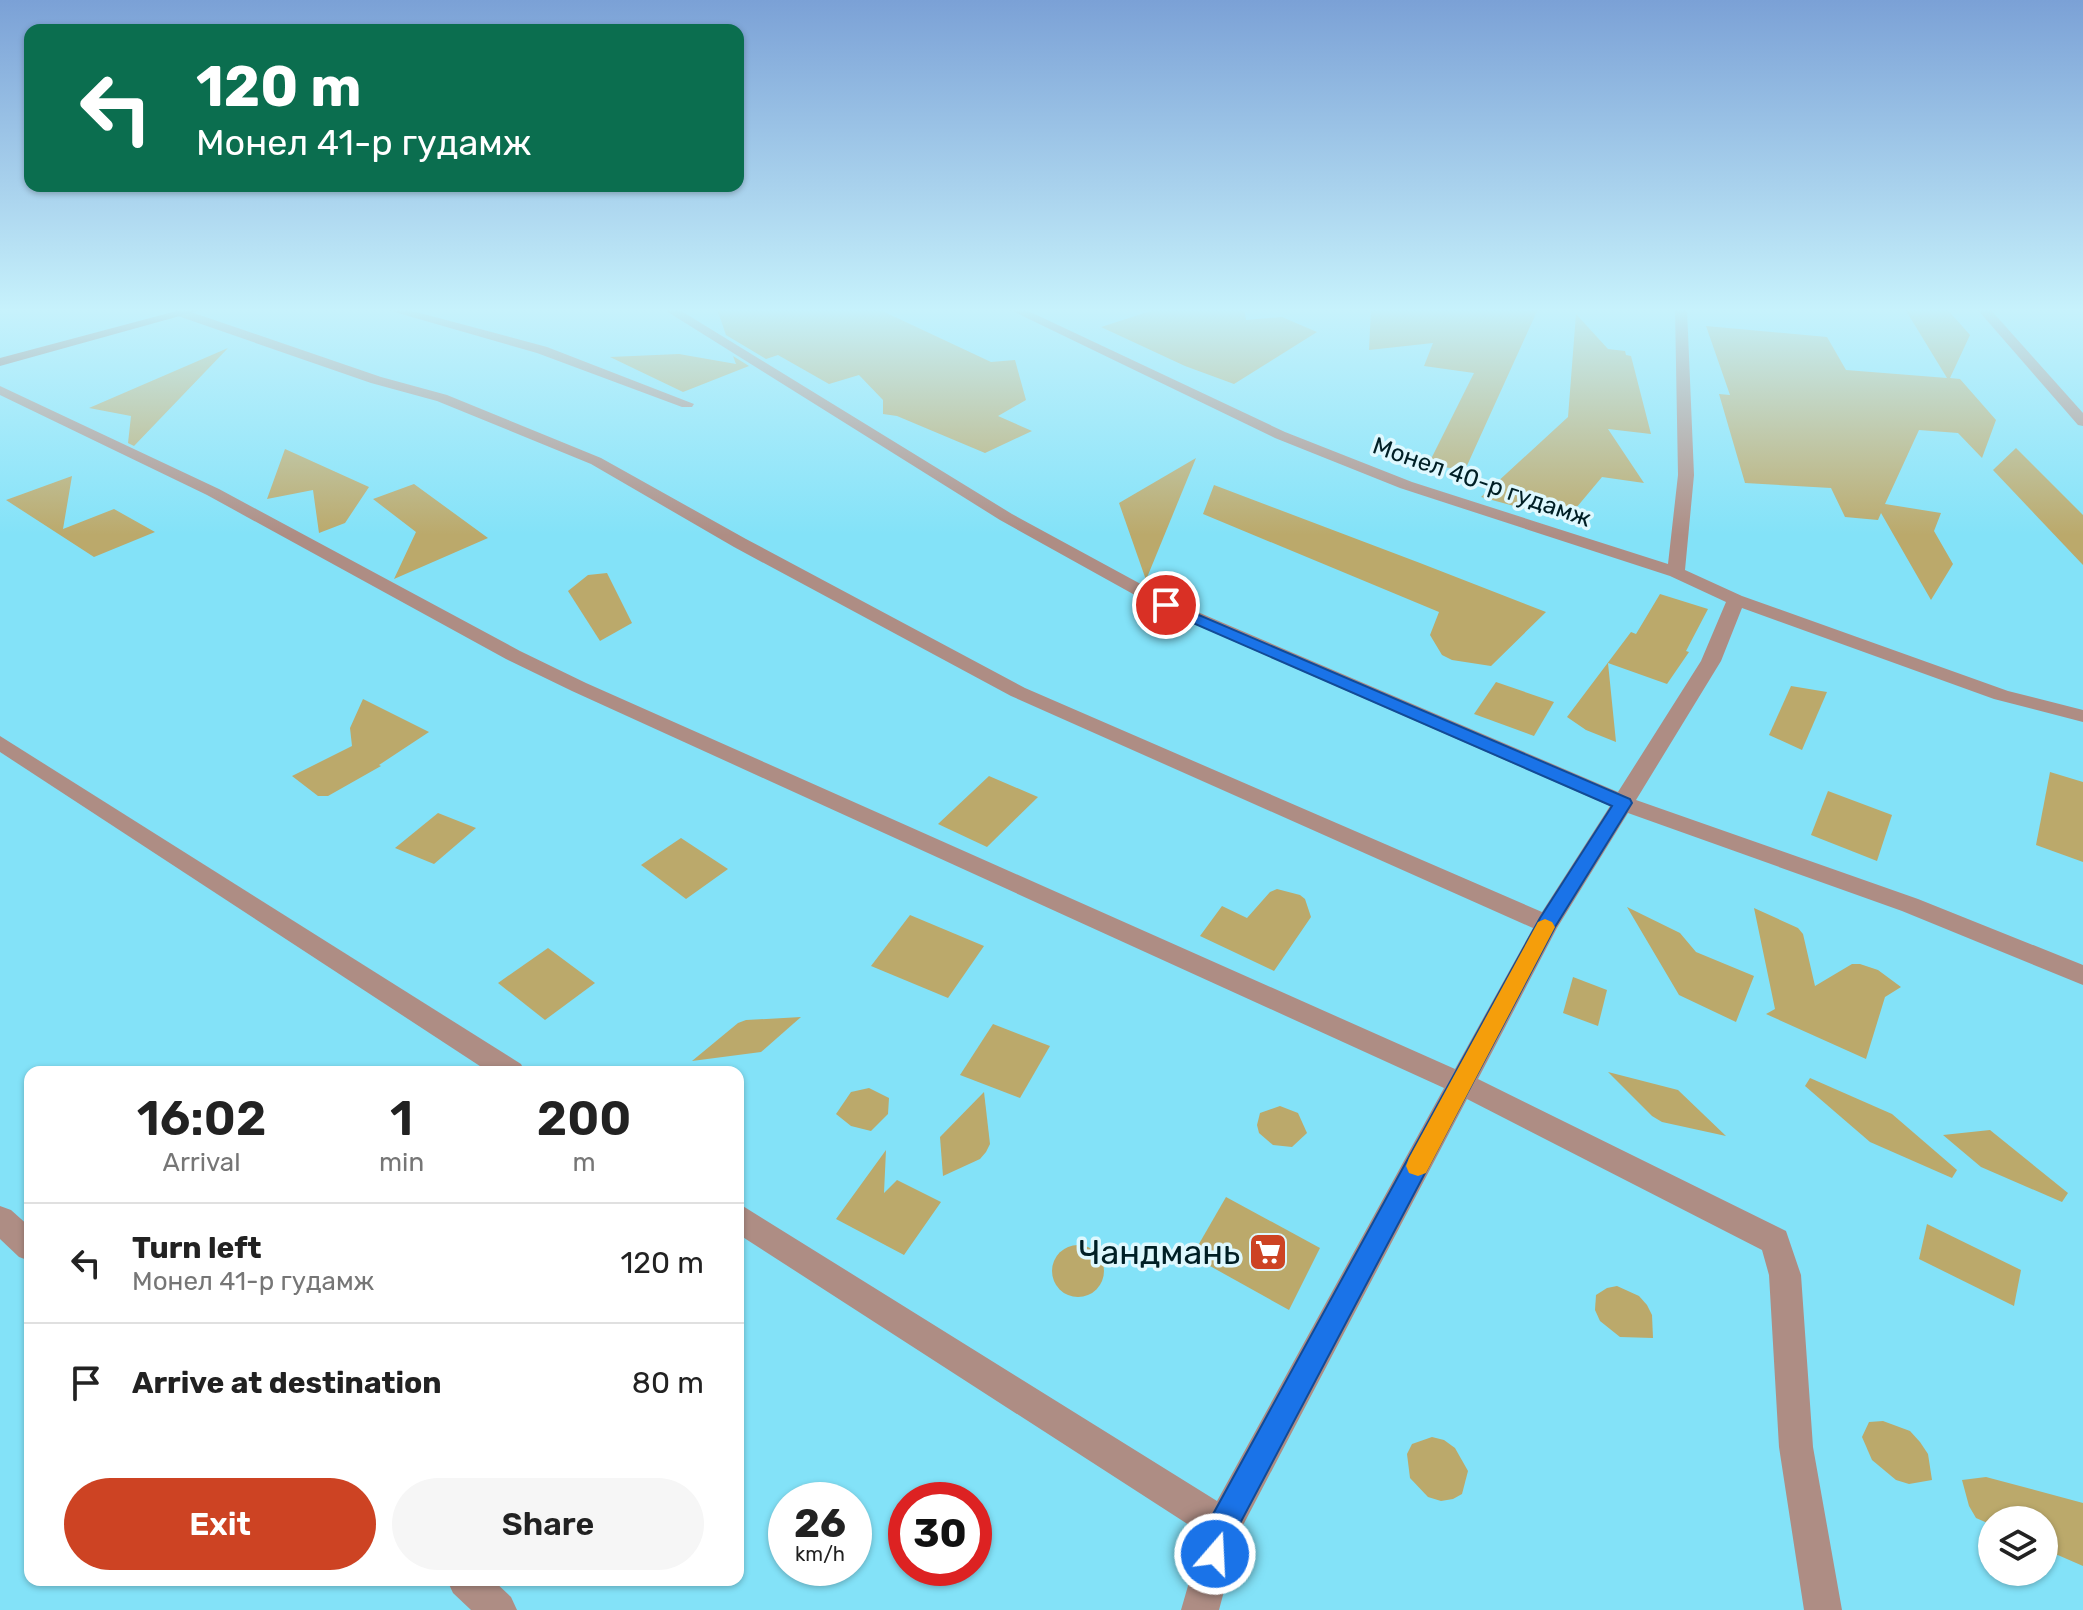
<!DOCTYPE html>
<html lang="en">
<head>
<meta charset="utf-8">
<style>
  body { margin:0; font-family:Rubik,sans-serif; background:#f6f6f6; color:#222; height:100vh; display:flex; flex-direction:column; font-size:30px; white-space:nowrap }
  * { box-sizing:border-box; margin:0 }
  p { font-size:26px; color:#767676 }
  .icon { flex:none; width:44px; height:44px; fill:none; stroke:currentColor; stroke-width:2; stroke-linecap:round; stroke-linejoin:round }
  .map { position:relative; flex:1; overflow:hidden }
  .sheet { position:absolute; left:24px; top:1066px; width:720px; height:520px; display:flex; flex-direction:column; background:#fff; border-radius:16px; box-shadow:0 2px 6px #0004 }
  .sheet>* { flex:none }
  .banner { position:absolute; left:24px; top:24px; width:720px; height:168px; border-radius:16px; box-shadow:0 2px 6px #0004; background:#0b6e4f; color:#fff; overflow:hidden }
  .controls { position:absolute; left:1978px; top:1506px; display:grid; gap:16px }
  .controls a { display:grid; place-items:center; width:80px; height:80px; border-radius:50%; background:#fff; box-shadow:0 2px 6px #0004; font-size:40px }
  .speed { position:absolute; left:768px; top:1482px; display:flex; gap:16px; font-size:40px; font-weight:700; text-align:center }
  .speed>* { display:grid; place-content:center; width:104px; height:104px; border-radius:50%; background:#fff; box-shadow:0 2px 6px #0004; line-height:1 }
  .speed small { font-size:20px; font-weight:400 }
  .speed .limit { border:12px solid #d22; background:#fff; color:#111 }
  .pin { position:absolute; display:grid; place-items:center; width:68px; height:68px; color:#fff; margin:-34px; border:4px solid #fff; border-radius:50%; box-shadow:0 2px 8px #0007 }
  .me { position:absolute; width:88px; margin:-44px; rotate:19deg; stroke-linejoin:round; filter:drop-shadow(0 0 6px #0008) }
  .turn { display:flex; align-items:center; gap:28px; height:168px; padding:0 40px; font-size:36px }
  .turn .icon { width:104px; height:104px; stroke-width:2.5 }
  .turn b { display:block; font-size:56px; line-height:68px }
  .eta { display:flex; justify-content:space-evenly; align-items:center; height:136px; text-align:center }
  .eta b { font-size:48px; font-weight:600; line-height:56px }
  .primary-button { display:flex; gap:16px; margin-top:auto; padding:16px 40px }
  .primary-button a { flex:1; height:92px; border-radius:48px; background:#cd4323; color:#fff; font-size:32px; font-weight:600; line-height:92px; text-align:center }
  .primary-button a+a { background:#f6f6f6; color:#222 }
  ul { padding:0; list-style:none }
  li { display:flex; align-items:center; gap:24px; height:120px; padding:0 40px; border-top:2px solid #e0e0e0 }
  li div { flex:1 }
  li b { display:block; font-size:30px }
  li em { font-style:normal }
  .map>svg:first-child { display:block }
  .building { fill:#bba96b }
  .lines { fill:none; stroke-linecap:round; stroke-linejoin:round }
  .minor { fill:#ae8d84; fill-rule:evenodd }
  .secondary { fill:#9b6b5f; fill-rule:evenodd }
  .route { fill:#1a73e8; stroke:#114b97; stroke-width:2 }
  .slow { fill:#f59e0b }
  .labels { text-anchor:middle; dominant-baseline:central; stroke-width:7; stroke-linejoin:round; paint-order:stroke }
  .far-street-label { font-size:24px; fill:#001f25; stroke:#def8fe }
  .near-poi-label { font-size:34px; fill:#001f25; stroke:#def8fe; text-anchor:end }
</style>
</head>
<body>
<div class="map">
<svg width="2083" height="1610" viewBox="0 0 2083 1610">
  <rect width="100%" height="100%" fill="#83e2f8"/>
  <g class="building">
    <path d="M717 309H878L991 362 1015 360 1026 400 998 416 1032 431 985 453 897 416 883 414V400L859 375 829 384 778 355 766 359 726 335Z"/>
    <path d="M1157 309H1244L1246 320 1282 317 1317 332 1234 384 1185 366 1101 327Z"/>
    <path d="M1371 309H1538L1465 470 1428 465 1474 373 1424 366 1433 343 1369 350Z"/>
    <path d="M1905 309H1947L1970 335 1950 378 1960 379 1996 420 1982 458 1958 433 1919 430 1885 504 1941 513 1934 531 1953 564 1931 600 1881 513 1878 520 1845 517 1831 488 1745 483 1719 394 1730 395 1706 326 1827 337 1846 370 1947 378Z"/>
    <path d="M1576 314 1608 349 1625 351 1626 355 1631 356 1651 434 1608 429 1644 483 1602 477 1566 520 1481 497 1568 417Z"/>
    <path d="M228 348 134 446 128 443 131 416 89 408Z"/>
    <path d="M679 354 736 364 733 356 749 366 683 392 610 357Z"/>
    <path d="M2016 448 2083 515V565L1993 470Z"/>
    <path d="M285 449 369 487 345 523 319 533 313 490 267 499Z"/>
    <path d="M1196 458 1146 580 1119 503Z"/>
    <path d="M72 476 63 529 114 509 155 532 94 557 6 500Z"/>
    <path d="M414 484 488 538 394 579 416 532 373 499Z"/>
    <path d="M1214 485 1420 563 1546 612 1491 666 1452 660 1442 655 1430 635 1439 612 1203 514Z"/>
    <path d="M607 573 632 623 600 641 568 591 588 575Z"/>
    <path d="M1660 594 1708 609 1686 651 1689 652 1667 684 1608 663 1616 742 1586 730 1567 717 1631 632 1636 634Z"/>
    <path d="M1496 682 1554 702 1534 736 1474 714Z"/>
    <path d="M1791 686 1827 692 1802 750 1769 735Z"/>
    <path d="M363 699 429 732 379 765 381 766 328 796H318L292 776 352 746 350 728Z"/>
    <path d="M2050 772 2083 782V862L2036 845Z"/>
    <path d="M989 776 1038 797 987 847 938 824Z"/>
    <path d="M1828 791 1892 815 1877 861 1811 835Z"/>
    <path d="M438 813 476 828 434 864 395 848Z"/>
    <path d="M681 838 728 869 686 899 641 865Z"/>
    <path d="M1277 889 1300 895 1305 899 1311 917 1274 971 1200 936 1222 906 1247 918 1270 892Z"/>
    <path d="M1627 907 1680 933 1696 952 1754 976 1736 1022 1679 995Z"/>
    <path d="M1754 908 1798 928 1803 934 1815 986 1852 964H1860L1878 970 1901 987 1885 997 1866 1059 1766 1014 1775 1009Z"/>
    <path d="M910 915 984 946 948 998 871 966Z"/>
    <path d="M548 948 595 983 545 1020 498 983Z"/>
    <path d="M1573 977 1607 990 1598 1026 1563 1013Z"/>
    <path d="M801 1017 761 1052 692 1061 738 1023 746 1020Z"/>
    <path d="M993 1024 1050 1046 1020 1098 960 1075Z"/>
    <path d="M1608 1072 1678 1090 1726 1136 1662 1122 1652 1116Z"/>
    <path d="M1810 1078 1892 1114 1957 1170 1952 1178 1870 1142 1805 1086Z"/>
    <path d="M869 1088 889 1098 888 1114 871 1131 851 1126 836 1114 851 1092Z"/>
    <path d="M984 1092 990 1144 986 1152 980 1159 943 1176 940 1137Z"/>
    <path d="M1280 1106 1298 1113 1307 1133 1292 1147 1273 1145 1259 1133 1257 1125 1260 1113Z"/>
    <path d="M1990 1130 2068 1193 2062 1202 1981 1167 1943 1135Z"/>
    <path d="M886 1150 884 1193 897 1180 941 1202 904 1255 836 1219Z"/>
    <path d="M1226 1197 1320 1248 1289 1310 1192 1256Z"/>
    <path d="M1927 1224 2021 1270 2014 1306 1919 1259Z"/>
    <circle cx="1078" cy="1271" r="26"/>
    <path d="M1617 1286 1639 1296 1647 1305 1652 1315 1653 1338 1620 1337 1600 1321 1595 1310 1596 1295 1607 1288Z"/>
    <path d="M1883 1421 1910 1431 1920 1442 1928 1454 1932 1480 1909 1484 1896 1480 1872 1460 1862 1437 1869 1422Z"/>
    <path d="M1432 1437 1444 1440 1455 1448 1468 1471 1462 1494 1453 1499 1441 1501 1428 1497 1410 1478 1407 1454 1412 1444Z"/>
    <path d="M1986 1477 2083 1503V1566L2044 1549V1520H1992V1525L1976 1518 1969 1506 1962 1480Z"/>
  </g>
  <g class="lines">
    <g class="minor">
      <path d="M182 309 381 377 447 395 601 458 746 539 1025 688 1542 912 1610 806 1160 609 1000 520 663 309H678L1012 514 1172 601 1618 792 1701 661 1726 602 1670 576 1400 488 1275 438 1008 309H1024L1285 432 1412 482 1668 564 1678 475 1675 309H1687L1694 475 1685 570 1742 596 2008 691 2083 710V722L1994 699 1742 608 1721 661 1636 800 1918 899 2083 965V985L1902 911 1628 813 1557 928 1478 1079 1786 1231 1801 1275 1813 1447 1842 1610H1804L1779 1447 1769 1275 1762 1250 1467 1099 1240 1531 1219 1610H1181L1203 1534 738 1234V1203L1217 1501 1444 1088 572 691 506 659 207 495 0 395V386L219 489 520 651 586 683 1455 1069 1533 928 1011 696 734 547 591 464 437 401 371 383 178 316 176 313Z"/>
      <path d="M384 309H405L547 347 694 404 692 407H682L537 353Z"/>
      <path d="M1977 309H1990L2083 413V426L2078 425Z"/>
      <path d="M0 736 521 1064 525 1072H489L0 752Z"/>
      <path d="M0 1206 11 1210 30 1227V1261L19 1257 0 1239Z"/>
      <path d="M447 1580H493L511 1597 517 1610H471L453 1593Z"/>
    </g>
    <path class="secondary" d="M184 309H205L0 366V358Z"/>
  </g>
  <linearGradient id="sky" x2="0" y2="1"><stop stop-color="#7ba1d6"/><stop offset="0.58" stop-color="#c7f2fc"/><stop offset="1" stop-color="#c7f2fc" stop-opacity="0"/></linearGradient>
  <rect width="2083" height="535" fill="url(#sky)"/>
  <path class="route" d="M1166 601 1630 799 1632 803 1555 927 1236 1531 1226 1565 1215 1570 1204 1565 1200 1554 1212 1516 1540 918 1612 806 1161 609V602Z"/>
  <path class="slow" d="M1545 919 1552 922 1555 927 1426 1173 1418 1176 1409 1173 1406 1166 1409 1158 1538 922Z"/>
  <defs>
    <g id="supermarket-square" transform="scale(2)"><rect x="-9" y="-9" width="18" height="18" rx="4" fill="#cd4323" stroke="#def8fe"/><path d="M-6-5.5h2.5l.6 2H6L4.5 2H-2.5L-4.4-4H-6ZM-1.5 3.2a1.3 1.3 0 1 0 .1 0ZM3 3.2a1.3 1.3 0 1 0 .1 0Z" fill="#fff"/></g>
  </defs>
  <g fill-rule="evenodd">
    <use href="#supermarket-square" x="1268" y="1252"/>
  </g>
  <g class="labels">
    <g class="far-street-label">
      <text transform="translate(1482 482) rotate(19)">Монел 40-р гудамж</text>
    </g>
    <g class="near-poi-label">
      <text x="1240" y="1252">Чандмань</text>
    </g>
  </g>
</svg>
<div class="controls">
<a><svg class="icon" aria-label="layers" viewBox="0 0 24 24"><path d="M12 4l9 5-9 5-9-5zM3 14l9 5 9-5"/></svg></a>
</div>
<div class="speed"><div>26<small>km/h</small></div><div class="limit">30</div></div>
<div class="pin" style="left:1166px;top:605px;background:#d93025"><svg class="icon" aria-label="arrive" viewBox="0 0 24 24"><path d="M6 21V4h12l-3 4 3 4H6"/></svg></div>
<svg class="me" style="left:1215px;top:1554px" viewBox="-20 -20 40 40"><circle r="17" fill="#1a73e8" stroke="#fff" stroke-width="3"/><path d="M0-11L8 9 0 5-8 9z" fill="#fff"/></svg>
<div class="banner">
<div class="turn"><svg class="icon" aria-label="left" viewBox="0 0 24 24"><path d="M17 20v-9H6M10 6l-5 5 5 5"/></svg><div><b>120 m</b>Монел 41-р гудамж</div></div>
</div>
<section class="sheet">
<div class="eta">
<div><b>16:02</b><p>Arrival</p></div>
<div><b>1</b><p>min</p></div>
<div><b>200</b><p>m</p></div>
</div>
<ul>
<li><svg class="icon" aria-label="left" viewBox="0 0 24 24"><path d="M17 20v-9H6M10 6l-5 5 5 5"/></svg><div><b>Turn left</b><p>Монел 41-р гудамж</p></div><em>120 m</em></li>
<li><svg class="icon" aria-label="arrive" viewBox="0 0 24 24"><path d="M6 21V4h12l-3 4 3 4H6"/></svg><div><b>Arrive at destination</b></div><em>80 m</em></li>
</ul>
<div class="primary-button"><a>Exit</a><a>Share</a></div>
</section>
</div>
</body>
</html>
